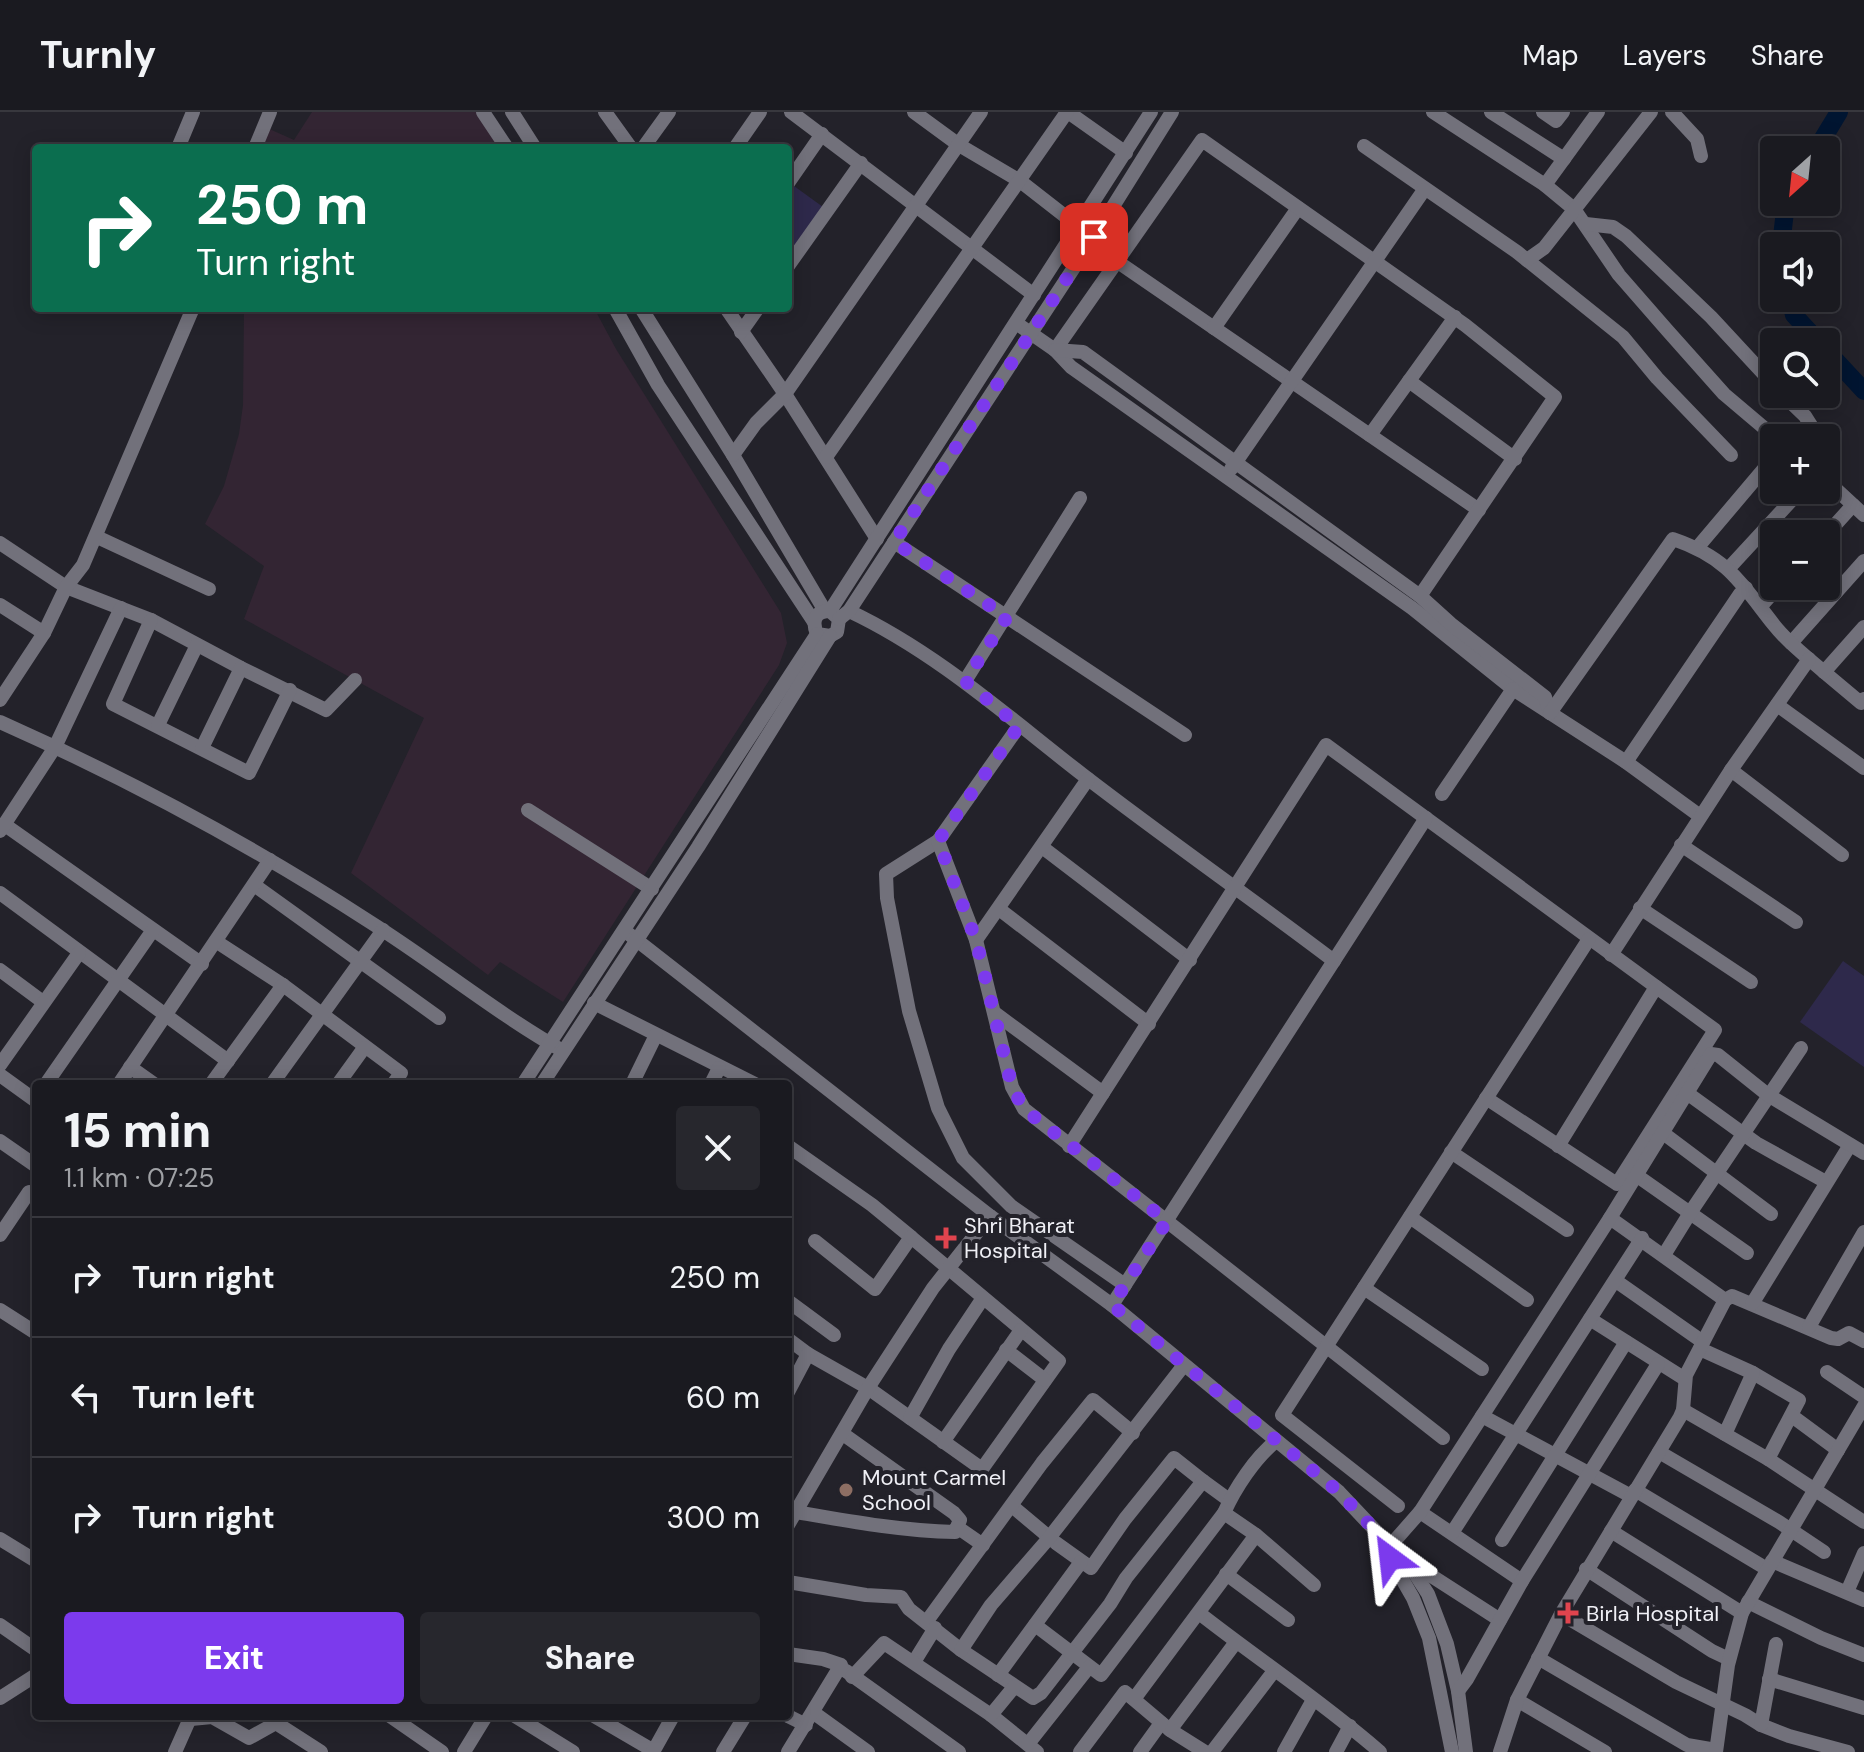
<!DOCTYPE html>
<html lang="en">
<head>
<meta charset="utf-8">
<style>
  body { margin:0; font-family:"DM Sans",sans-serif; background:#27272d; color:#f1f3f6; height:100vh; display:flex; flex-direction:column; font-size:30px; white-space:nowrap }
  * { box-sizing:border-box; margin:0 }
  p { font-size:26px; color:#9fa1a5 }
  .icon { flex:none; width:44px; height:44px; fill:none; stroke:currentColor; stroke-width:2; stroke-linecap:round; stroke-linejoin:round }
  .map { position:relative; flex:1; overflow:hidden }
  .drawer { position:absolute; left:32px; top:968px; width:760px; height:640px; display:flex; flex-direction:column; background:#1a1a20; border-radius:8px; box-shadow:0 4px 20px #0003,0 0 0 2px #38383e }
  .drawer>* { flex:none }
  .hud { position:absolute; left:32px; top:32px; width:760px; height:168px; border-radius:8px; box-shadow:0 4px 20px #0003,0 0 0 2px #38383e; background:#0b6e4f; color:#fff; overflow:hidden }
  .needle { width:52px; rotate:207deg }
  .tools { position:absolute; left:1760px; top:24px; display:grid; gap:16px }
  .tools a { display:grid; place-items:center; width:80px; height:80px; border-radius:8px; background:#1a1a20; box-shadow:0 4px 20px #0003,0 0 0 2px #38383e; font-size:40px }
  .pin { position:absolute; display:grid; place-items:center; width:68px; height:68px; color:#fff; margin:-34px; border-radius:16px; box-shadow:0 4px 12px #0006 }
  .me { position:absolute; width:88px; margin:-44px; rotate:330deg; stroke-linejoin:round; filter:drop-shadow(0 0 6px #0008) }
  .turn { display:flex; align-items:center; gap:28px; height:168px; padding:0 32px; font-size:36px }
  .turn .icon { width:104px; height:104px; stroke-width:2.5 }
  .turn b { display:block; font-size:56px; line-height:68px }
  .round { display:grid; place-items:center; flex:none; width:84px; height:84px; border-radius:8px; background:#27272d }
  .headline { display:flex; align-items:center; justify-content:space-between; height:136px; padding:0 32px }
  h1 { font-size:48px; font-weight:800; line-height:60px }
  .cta { display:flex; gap:16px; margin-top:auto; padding:16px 32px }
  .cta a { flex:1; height:92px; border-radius:8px; background:#7c3aed; color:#fff; font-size:32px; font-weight:800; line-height:92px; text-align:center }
  .cta a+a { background:#27272d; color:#f1f3f6 }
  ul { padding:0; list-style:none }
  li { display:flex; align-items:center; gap:24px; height:120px; padding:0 32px; border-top:2px solid #38383e }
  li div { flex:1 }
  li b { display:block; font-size:30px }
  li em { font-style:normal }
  header { display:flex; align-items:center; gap:48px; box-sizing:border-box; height:112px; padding:0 40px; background:#1a1a20; border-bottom:2px solid #38383e }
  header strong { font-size:38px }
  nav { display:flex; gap:44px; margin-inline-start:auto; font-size:28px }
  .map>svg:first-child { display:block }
  .education { fill:#332533 }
  .green { fill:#2e294b }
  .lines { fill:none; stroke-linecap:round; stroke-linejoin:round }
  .river { stroke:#001531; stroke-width:18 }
  .minor { stroke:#72717b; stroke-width:14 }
  .route { stroke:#7c3aed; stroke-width:14; stroke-dasharray:0 25.2 }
  .health-dot { fill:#e0444e; stroke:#23222a; stroke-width:3 }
  .education-dot { fill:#8d6e63; stroke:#23222a; stroke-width:3 }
  .labels { text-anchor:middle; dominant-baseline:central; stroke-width:8; stroke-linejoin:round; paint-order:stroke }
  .poi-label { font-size:22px; fill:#efeff5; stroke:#23222a; text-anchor:start }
</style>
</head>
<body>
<header>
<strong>Turnly</strong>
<nav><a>Map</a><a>Layers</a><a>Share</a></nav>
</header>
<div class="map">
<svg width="1864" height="1640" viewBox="0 0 1864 1640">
  <rect width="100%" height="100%" fill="#23222a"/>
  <g class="education">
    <path d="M312 0H480L504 36H257L265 15 294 28Z"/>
    <path d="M241 196H594L616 237 781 501 787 531 779 553 563 890 500 850 488 863 351 761 424 606 244 507 264 454 205 412 224 374 239 322 243 293 244 198Z"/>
  </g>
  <g class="green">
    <path d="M794 74 823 95 788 144V82Z"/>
    <path d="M1843 849 1864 864V955L1800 910Z"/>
  </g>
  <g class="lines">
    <g class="river">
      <path d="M1816 38 1839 0"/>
      <path d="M1781 134 1786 90"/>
      <path d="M1790 186 1794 203 1819 230"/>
      <path d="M1826 238 1864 279"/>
    </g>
    <g class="minor">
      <path d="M483 0 507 36"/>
      <path d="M512 0 535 36"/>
      <path d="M605 0 631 36"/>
      <path d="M791 0 1034 183"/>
      <path d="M914 0 959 33 1020 69 1079 115"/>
      <path d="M1068 0 1126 41"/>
      <path d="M1433 0 1545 73 1574 97 1619 163 1667 218 1724 282 1776 326"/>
      <path d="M1491 0 1564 47"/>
      <path d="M1543 0 1556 9 1563 0"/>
      <path d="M1672 0 1697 27 1701 44"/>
      <path d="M1364 34 1517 140 1623 225 1657 266 1731 343"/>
      <path d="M178 36 193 0"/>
      <path d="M255 36 270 0"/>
      <path d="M643 36 669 0"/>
      <path d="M735 36 760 0"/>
      <path d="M788 71 822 22"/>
      <path d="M1545 73 1598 0"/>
      <path d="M1586 112 1613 115 1626 124 1711 205 1774 273"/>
      <path d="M1115 148 1479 398"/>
      <path d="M1527 148 1544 136 1651 0"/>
      <path d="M788 154 861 51"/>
      <path d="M615 196 658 273 814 510"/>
      <path d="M641 196 733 343 825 499"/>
      <path d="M726 196 785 282 877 427"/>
      <path d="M1016 211 1055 238 1071 255 1412 496 1513 577 1626 650 1700 704"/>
      <path d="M1214 216 1298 96"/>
      <path d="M741 220 758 196"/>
      <path d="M1055 238 1202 28 1465 213 1555 285 1420 484"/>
      <path d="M1055 238 1083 240 1420 484 1451 512 1545 585 1550 601"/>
      <path d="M1409 269 1515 347"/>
      <path d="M1782 282 1805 304 1819 326"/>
      <path d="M1370 323 1455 205"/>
      <path d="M733 343 756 311 785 282 981 0"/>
      <path d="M826 345 1067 0"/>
      <path d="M1231 357 1424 78"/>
      <path d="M1826 368 1864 403"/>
      <path d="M1826 423 1853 393"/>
      <path d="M97 425 209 477"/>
      <path d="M894 430 1185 623"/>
      <path d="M0 431 66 475 151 508 241 556 326 598 355 568"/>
      <path d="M1697 436 1774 345"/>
      <path d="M1729 456 1801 378"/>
      <path d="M0 493 44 521"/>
      <path d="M1761 494 1779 474"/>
      <path d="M830 499 839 507 837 520 830 524 817 522C812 510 814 499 830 499L1151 0"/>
      <path d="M849 499C936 540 1008 605 1083 663 1166 727 1251 786 1334 849"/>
      <path d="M839 507 849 499 1094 125 1172 0"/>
      <path d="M151 508 113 592 249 661 290 578"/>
      <path d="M1791 531 1864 449"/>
      <path d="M1824 560 1861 591 1864 587"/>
      <path d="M965 569 1080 386"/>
      <path d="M0 588 44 521 66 475 83 453 193 196"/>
      <path d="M1777 593 1864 656"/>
      <path d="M1550 601 1673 427C1728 446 1740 470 1774 513 1788 531 1807 545 1824 560L1864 515"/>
      <path d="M0 610C128 667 253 734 370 810 435 851 496 901 563 939"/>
      <path d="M158 613 197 533"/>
      <path d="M1019 614 938 729 886 762 887 786 909 899 938 996 963 1046 1011 1094 1125 1173"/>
      <path d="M202 636 241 556"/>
      <path d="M1626 650 1740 482 1746 476"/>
      <path d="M1731 658 1842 743"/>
      <path d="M1442 682 1513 577"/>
      <path d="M528 698 652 777"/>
      <path d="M5 713 202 852"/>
      <path d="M0 719 55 635 121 496"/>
      <path d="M938 729 976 828 1012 975 1024 997 1443 1326"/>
      <path d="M1681 733 1796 810"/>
      <path d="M1042 735 1190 848"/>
      <path d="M254 773 439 906"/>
      <path d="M0 781 228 949"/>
      <path d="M1640 796 1751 870"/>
      <path d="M999 797 1149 912"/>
      <path d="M625 819 990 1104 1112 1193 1339 1380 1390 1434 1401 1440 1428 1482 1447 1532 1458 1579 1466 1640"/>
      <path d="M976 828 1088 667"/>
      <path d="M217 830 283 873 401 961 393 972"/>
      <path d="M1611 843 1731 658 1809 547"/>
      <path d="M0 858 43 890"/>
      <path d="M594 891 755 972"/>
      <path d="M996 902 1103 981"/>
      <path d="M0 953 79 841"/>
      <path d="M130 955 154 972"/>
      <path d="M0 963 36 989"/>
      <path d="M46 972 153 818"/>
      <path d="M119 972 270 748"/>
      <path d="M211 972 283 873"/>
      <path d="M272 972 383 818"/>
      <path d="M338 972 364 936"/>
      <path d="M523 972 817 522"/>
      <path d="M542 972 698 735 830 524"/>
      <path d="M632 972 656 923"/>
      <path d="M711 972 719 956"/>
      <path d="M1687 981 1756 1031 1826 1070"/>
      <path d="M1663 1021 1771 1102"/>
      <path d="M0 1029 36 1054"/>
      <path d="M788 1034 872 1093 911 1125 875 1177 815 1129"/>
      <path d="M1069 1034 1326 633 1715 918 1617 1072 1486 986"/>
      <path d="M1558 1034 1656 875"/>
      <path d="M1451 1040 1567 1118"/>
      <path d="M1636 1063 1747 1141"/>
      <path d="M1410 1105 1527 1188"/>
      <path d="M1610 1106 1725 1188 1732 1184 1831 1226 1838 1227 1849 1221 1864 1229"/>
      <path d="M0 1123 29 1080"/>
      <path d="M1664 1143 1690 1101 1801 936"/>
      <path d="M1616 1169 1703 1230"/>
      <path d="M1364 1176 1482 1257"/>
      <path d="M788 1189 834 1223"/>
      <path d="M1752 1192 1850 1033"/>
      <path d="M1112 1193 1426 706"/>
      <path d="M0 1198 36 1221"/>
      <path d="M1590 1207 1685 1267"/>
      <path d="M1809 1215 1864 1120"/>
      <path d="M788 1227 808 1242 868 1276 982 1357 1059 1249 911 1125"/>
      <path d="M1700 1237 1753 1261 1799 1288 1768 1347"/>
      <path d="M1006 1238 1045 1268"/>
      <path d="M1827 1260 1864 1285"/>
      <path d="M788 1280 808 1242"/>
      <path d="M1683 1298 1768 1347 1864 1410"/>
      <path d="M1482 1304 1631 1384"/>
      <path d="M1792 1304 1838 1338"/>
      <path d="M910 1306 949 1237 983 1186"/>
      <path d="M1725 1322 1753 1261"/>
      <path d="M943 1330 1021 1218"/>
      <path d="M1659 1340 1779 1410 1824 1440"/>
      <path d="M1635 1378 1767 1457"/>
      <path d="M1012 1394 1056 1431 1091 1456 1125 1407 1174 1346 1203 1369"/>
      <path d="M1398 1394 1282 1303 1589 827"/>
      <path d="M788 1396 796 1400C848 1409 902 1419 955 1420L960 1408 954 1401 843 1322"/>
      <path d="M1420 1400 1522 1469"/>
      <path d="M1224 1401 1256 1423 1314 1473"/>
      <path d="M788 1413 868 1276 933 1176 990 1104"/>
      <path d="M957 1415 983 1433"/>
      <path d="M1611 1419 1742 1501"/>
      <path d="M1452 1421 1642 1126"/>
      <path d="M0 1427 36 1449"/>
      <path d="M1502 1428 1626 1230"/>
      <path d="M1772 1449 1864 1488"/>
      <path d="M1413 1452 1500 1508"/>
      <path d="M1586 1457 1712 1539 1729 1547"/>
      <path d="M1226 1462 1288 1508"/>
      <path d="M788 1470 866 1483 901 1485 909 1497 961 1538 1033 1586 1041 1581 1110 1492 1126 1466 1203 1369 1229 1388"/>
      <path d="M1847 1480 1864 1441"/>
      <path d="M1748 1490 1821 1526 1864 1543"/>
      <path d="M1199 1501C1259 1548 1323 1590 1380 1640"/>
      <path d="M1561 1502 1676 1570 1745 1603 1761 1613 1789 1624 1848 1640"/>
      <path d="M927 1509 1042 1351 1093 1288 1133 1321"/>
      <path d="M0 1513 36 1538"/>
      <path d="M1035 1513 1101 1563 1224 1401C1235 1376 1255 1346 1276 1329"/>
      <path d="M961 1538 991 1493 1049 1426 1184 1253"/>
      <path d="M1538 1546 1687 1633 1716 1638"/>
      <path d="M914 1550 935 1516"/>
      <path d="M846 1559 959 1640"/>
      <path d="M998 1563 1081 1450"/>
      <path d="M852 1565 884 1531 991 1603 1037 1640"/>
      <path d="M1769 1567 1864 1596"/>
      <path d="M1458 1579 1467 1567 1522 1469 1658 1252"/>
      <path d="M0 1586 36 1563"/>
      <path d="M1134 1587 1256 1423"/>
      <path d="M1517 1588 1605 1640"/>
      <path d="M814 1601 868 1640"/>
      <path d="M991 1603 1014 1575"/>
      <path d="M186 1604 191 1607 212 1605 249 1626 276 1611"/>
      <path d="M279 1604 276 1611 321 1640"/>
      <path d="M390 1604 442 1640"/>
      <path d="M515 1604 573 1640"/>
      <path d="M594 1604 654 1639"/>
      <path d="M788 1604 806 1613"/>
      <path d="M1761 1613 1776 1532"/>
      <path d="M1170 1618 1236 1530"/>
      <path d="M1028 1632 1089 1555"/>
      <path d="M175 1640 191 1604"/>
      <path d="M464 1640 486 1604"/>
      <path d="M653 1640 673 1604"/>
      <path d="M723 1640 745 1604"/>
      <path d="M788 1640 841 1553 823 1547 788 1542"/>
      <path d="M1080 1640 1125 1580 1170 1618 1205 1640"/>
      <path d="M1140 1640 1161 1611"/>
      <path d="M1212 1640 1274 1559"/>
      <path d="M1284 1640 1313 1588"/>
      <path d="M1336 1640 1350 1614"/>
      <path d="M1452 1640 1429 1526 1413 1486 1390 1446V1434L1420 1400 1610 1106 1711 942 1718 943 1768 983 1864 1041"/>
      <path d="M1500 1640 1517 1588 1561 1502 1680 1305 1683 1298 1686 1263 1725 1188"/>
      <path d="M1716 1640 1728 1553 1742 1501 1864 1294"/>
    </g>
  </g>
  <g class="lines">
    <path class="route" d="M1094 125 894 430 1007 505 965 569 1019 614 938 729 976 828 1012 975 1024 997 1167 1109 1112 1193 1339 1380 1390 1434V1446"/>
  </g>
  <g class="health-dot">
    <path d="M942 1114h8v8h8v8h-8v8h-8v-8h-8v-8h8z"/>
    <path d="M1564 1489h8v8h8v8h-8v8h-8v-8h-8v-8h8z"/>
  </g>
  <circle class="education-dot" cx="846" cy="1378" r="8"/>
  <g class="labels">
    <g class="poi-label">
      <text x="964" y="1113">Shri Bharat<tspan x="964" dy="25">Hospital</tspan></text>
      <text x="862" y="1365">Mount Carmel<tspan x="862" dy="25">School</tspan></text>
      <text x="1586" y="1501">Birla Hospital</text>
    </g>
  </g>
</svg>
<div class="tools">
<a><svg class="needle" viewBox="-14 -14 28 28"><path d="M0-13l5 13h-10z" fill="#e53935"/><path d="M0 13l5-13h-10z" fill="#9fa1a5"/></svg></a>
<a><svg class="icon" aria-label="sound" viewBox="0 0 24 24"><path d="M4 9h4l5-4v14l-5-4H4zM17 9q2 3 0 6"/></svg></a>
<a><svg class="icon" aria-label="search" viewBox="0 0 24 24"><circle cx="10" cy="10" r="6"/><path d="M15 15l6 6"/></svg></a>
<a>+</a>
<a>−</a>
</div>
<div class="pin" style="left:1094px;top:125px;background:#d93025"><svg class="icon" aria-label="arrive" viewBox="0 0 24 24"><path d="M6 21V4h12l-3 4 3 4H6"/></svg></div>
<svg class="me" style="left:1390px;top:1446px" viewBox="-20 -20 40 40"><path d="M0-17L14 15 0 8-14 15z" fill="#7c3aed" stroke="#fff" stroke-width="4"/></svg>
<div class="hud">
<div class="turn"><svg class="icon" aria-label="right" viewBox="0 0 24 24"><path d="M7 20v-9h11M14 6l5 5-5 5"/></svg><div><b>250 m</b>Turn right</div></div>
</div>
<section class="drawer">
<div class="headline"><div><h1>15 min</h1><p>1.1 km · 07:25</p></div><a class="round"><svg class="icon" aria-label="close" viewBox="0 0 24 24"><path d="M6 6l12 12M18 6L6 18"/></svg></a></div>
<ul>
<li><svg class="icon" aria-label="right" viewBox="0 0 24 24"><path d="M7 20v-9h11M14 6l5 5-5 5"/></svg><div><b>Turn right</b></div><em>250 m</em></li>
<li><svg class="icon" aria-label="left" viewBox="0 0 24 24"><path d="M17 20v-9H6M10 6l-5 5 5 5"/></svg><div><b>Turn left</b></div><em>60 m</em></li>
<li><svg class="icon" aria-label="right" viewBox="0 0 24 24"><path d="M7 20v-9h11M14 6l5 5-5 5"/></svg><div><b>Turn right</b></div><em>300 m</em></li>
</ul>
<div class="cta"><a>Exit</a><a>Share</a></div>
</section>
</div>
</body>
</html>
